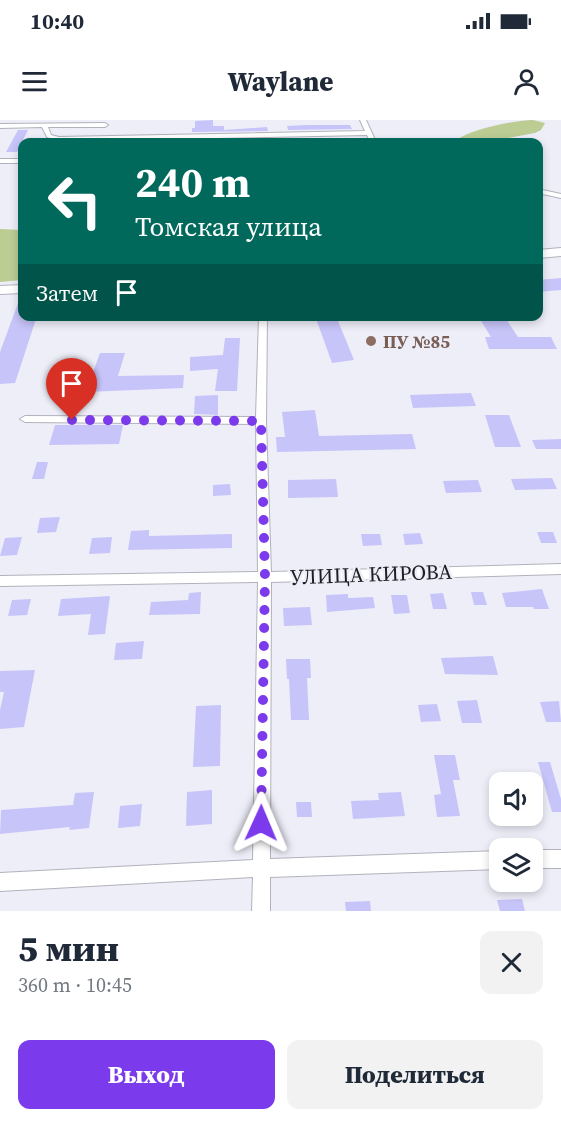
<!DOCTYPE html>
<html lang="ru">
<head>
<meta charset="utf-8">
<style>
  body { margin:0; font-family:"Source Serif 4",serif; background:#f2f2f3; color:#1f2937; height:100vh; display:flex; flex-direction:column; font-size:22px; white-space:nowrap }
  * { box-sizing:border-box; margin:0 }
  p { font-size:20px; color:#747a83 }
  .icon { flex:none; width:33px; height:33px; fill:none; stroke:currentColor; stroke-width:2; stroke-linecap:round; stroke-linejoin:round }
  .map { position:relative; height:791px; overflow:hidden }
  .sheet { display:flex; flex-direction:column; background:#fff; flex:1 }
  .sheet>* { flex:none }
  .banner { position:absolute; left:18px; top:18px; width:525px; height:183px; border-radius:12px; box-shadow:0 3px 9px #0003; background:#00695c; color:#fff; overflow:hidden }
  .fabs { position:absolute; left:489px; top:652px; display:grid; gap:12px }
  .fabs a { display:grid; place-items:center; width:54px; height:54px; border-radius:12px; background:#fff; box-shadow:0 3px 9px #0003; font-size:30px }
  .pin { position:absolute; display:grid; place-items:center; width:51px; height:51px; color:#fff; margin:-62px -26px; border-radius:50% 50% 50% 0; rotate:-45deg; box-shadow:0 0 6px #0007 }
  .pin .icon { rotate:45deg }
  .me { position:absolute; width:66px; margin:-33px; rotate:1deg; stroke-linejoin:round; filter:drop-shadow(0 0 4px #0008) }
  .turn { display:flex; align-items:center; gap:21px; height:126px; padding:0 18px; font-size:27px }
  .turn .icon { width:78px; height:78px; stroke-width:2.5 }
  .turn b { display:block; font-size:42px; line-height:51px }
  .then { display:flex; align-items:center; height:57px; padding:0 18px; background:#0003; gap:12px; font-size:22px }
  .round { display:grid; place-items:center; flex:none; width:63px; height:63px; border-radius:12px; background:#f2f2f3 }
  .head { display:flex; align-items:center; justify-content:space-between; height:102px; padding:0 18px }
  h1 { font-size:36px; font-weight:800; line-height:45px }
  .primary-button { display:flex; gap:12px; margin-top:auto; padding:12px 18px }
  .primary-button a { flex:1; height:69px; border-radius:12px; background:#7c3aed; color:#fff; font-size:24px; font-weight:800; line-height:69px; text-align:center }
  .primary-button a+a { background:#f2f2f3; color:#1f2937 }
  .status { display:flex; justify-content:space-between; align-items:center; height:42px; padding:0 30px; background:#fff; direction:ltr }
  .status svg { height:16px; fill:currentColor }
  header { display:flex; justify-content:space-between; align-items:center; height:78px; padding:0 18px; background:#fff; font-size:27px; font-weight:800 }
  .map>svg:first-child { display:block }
  .green { fill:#bccd94 }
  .building { fill:#c7c4f9 }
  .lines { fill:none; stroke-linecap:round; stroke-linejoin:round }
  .minor-casing { stroke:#b2b2bc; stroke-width:2 }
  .primary-casing { stroke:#b2b2bc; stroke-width:2 }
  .minor { fill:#fff; fill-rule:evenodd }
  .primary { fill:#fff; fill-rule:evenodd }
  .route { stroke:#7c3aed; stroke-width:10; stroke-dasharray:0 18 }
  .education-dot { fill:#8d6e63; stroke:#eeeef9; stroke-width:2 }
  .labels { text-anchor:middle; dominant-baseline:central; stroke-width:5; stroke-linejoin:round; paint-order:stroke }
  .far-education-label { font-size:18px; font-weight:bold; fill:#785e54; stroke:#eeeef9; text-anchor:start }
  .street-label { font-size:21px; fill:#1f1f23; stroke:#eeeef9 }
</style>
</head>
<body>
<div class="status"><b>10:40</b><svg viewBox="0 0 49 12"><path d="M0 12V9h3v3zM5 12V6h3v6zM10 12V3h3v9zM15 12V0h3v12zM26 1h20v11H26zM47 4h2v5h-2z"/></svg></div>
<header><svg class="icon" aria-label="menu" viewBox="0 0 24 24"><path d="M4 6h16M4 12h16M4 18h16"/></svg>Waylane<svg class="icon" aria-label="person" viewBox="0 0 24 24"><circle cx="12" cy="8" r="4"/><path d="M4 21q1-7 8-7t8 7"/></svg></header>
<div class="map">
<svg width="561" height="791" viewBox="0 0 561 791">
  <rect width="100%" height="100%" fill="#eeeef9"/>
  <g class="green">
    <path d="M533 0 545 3 541 10 535 13 487 22H455C465 10 516 0 533 0Z"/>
    <path d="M0 109 22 110V160L0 162Z"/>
  </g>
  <g class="building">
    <path d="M213 0V6H224V10L267 7 268 11 192 12V8H195V1Z"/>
    <path d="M307 5H350L352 9 288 10 287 6Z"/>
    <path d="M18 10H28L17 32H6Z"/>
    <path d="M561 158V170L538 172V160Z"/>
    <path d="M21 175 22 196H37L15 263 0 264V232Z"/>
    <path d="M315 196H336L354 240 332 243Z"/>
    <path d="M478 196H504L518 217H551L557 229H489L485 217H491Z"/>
    <path d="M225 218H240L237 271H215L218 249 190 251V237L223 235Z"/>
    <path d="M100 233H125L118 256 184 255 183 268 86 272Z"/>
    <path d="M471 273 476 286 413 288 410 275Z"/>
    <path d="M218 275V295L194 294 195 276Z"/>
    <path d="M315 290 319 316 412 314 416 329 277 332 276 317H285L282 292Z"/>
    <path d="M485 295H509L521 327H495Z"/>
    <path d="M55 305H123L119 324 49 325Z"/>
    <path d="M561 319V329H536L532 320Z"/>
    <path d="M37 342H48L44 359H32Z"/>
    <path d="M552 358 557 369 515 370 511 359Z"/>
    <path d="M336 359 338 377 288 378V360Z"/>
    <path d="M478 360 482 372 446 373 443 361Z"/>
    <path d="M230 364 231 375 213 376V365Z"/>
    <path d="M60 397 56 412 37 413 40 398Z"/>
    <path d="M149 410V416L232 414V428L128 430 131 411Z"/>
    <path d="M537 412H553L557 423H541Z"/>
    <path d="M420 413 423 424 405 425 403 414Z"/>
    <path d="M361 414H380L382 425 363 426Z"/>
    <path d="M22 417 17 435 0 436 5 418Z"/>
    <path d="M112 417 110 433 89 434 92 418Z"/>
    <path d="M542 469 549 489H534L533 487H506L502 473Z"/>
    <path d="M201 472 200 494 149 495 151 482 188 480 189 473Z"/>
    <path d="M471 472H483L487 485H474Z"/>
    <path d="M443 473 447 489H433L430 474Z"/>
    <path d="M348 474V478L373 477 375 488 327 492 326 475Z"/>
    <path d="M391 475H407L410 493 394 494Z"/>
    <path d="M110 476 105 514 88 515 91 494 58 496 61 479Z"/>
    <path d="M31 479 27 495 8 496 12 480Z"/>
    <path d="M310 487 312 505 284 506 283 488Z"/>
    <path d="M144 521 142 539 114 540 116 523Z"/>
    <path d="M493 536 498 555 445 554 441 538Z"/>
    <path d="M286 539H310L311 558H307L309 600H291L289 559H287Z"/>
    <path d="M35 550 24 607 0 609V590L4 572H0V551Z"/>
    <path d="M477 580 482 603H462L457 581Z"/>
    <path d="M559 581 561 602H546L540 582Z"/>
    <path d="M437 584 441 601 421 602 418 585Z"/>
    <path d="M221 585 220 646 193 647 196 586Z"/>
    <path d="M434 635H455L460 660H453L460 696 437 697 434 675 441 674Z"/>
    <path d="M538 642H550L561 679V692H552Z"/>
    <path d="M212 670V704L186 706 187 672Z"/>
    <path d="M94 672 89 708 69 710 70 707 0 714 1 690 73 685 75 673Z"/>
    <path d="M401 672 405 696 353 699 351 681 379 680 378 673Z"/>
    <path d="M296 682H311L312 697H297Z"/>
    <path d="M142 684 140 706 118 708 120 686Z"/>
    <path d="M522 779 525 791H500L497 780Z"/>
    <path d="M370 781 371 791H346L345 782Z"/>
  </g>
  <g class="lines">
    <g class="minor-casing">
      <g id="minor">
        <path d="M360 0H366L376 22H370L367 15 59 21 47 17 42 7 0 8V4L105 3 108 5 105 7H48L51 15 59 17 365 11Z"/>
        <rect x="0" y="39" width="22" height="4"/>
        <path d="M538 69 561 74V78L538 73Z"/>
        <path d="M259 196H267L266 301 271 452 561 444V454L271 462 270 739 500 731V749L270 757V791H252L253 757 0 771V753L253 740 258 462 0 466V456L258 452 256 304 25 302 20 299 25 296 256 297Z"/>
        <rect x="532" y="730" width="29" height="18"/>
      </g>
    </g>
    <g class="primary-casing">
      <g id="primary">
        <path d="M561 128V136L538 138V130Z"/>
        <path d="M22 165V173L0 174V166Z"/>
      </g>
    </g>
    <use href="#minor" class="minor"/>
    <use href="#primary" class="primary"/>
  </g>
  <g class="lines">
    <path class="route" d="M72 300 261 301 265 457 261 703"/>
  </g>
  <circle class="education-dot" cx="371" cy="221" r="6"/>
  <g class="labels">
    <g class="far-education-label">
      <text x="383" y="221">ПУ №85</text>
    </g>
    <g class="street-label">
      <text transform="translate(371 454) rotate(-2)">УЛИЦА КИРОВА</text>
    </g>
  </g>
</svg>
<div class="fabs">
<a><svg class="icon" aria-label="sound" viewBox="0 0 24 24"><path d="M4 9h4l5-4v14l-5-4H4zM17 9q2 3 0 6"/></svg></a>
<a><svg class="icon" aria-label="layers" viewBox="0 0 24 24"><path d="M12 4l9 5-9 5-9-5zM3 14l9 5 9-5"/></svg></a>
</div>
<div class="pin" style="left:72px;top:300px;background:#d93025"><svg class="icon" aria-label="arrive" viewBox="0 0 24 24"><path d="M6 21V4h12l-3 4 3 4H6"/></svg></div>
<svg class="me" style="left:261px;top:703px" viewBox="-20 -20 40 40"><path d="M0-17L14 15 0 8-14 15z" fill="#7c3aed" stroke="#fff" stroke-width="4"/></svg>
<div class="banner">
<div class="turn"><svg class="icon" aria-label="left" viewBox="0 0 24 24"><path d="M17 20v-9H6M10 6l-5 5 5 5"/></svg><div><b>240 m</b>Томская улица</div></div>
<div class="then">Затем<svg class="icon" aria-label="arrive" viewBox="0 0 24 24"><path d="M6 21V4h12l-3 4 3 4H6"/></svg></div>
</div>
</div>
<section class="sheet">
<div class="head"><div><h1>5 мин</h1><p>360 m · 10:45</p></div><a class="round"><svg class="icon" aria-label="close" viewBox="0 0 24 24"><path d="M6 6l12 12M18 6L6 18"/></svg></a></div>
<div class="primary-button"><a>Выход</a><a>Поделиться</a></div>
</section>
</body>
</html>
